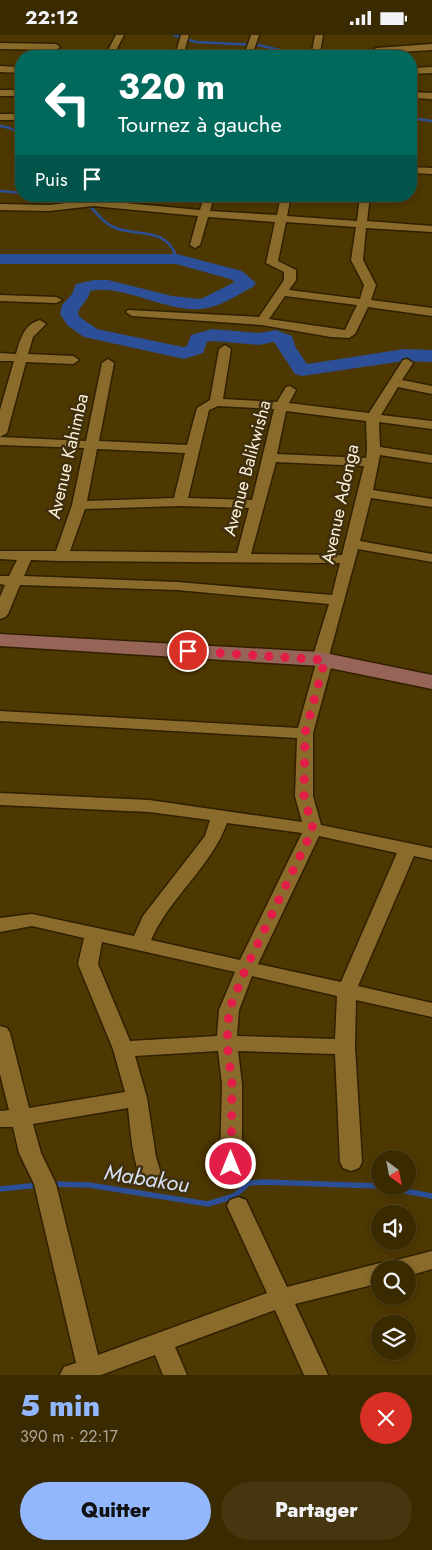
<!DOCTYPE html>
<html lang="fr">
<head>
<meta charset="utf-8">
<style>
  body { margin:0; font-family:Jost,sans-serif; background:#453610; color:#f1f3f6; height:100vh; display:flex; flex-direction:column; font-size:19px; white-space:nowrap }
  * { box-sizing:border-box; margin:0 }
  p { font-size:16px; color:#aba799 }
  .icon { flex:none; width:28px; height:28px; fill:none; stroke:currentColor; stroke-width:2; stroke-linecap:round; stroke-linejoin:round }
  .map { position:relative; height:1340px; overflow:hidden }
  .side { display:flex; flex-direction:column; background:#3a2a01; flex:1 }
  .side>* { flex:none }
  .top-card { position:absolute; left:15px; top:15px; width:402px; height:152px; border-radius:20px; box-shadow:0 2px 8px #0003,0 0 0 1px #544623; background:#00695c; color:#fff; overflow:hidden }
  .needle { width:32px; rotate:148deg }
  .controls { position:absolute; left:371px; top:1115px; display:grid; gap:10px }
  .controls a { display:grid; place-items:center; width:45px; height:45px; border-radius:50%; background:#3a2a01; box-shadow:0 2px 8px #0003,0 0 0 1px #544623; font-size:25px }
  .pin { position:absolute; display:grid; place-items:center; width:42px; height:42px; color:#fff; margin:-21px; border:2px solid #fff; border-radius:50%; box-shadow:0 1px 5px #0007 }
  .me { position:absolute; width:55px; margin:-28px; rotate:0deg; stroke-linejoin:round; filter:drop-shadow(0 0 4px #0008) }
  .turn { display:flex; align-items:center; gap:18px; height:105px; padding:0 20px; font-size:22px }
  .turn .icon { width:65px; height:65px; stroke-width:2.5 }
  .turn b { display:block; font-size:35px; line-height:42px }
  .then { display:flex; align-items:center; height:48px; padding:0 20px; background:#0003; gap:10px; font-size:19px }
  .round { display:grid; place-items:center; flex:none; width:52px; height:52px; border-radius:26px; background:#453610 }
  .head { display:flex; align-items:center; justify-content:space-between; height:85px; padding:0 20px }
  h1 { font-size:30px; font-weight:800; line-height:38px; color:#93b7fd }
  .action { display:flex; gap:10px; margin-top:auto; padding:10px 20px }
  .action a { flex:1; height:58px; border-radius:30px; background:#93b7fd; color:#111; font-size:20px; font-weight:800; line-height:58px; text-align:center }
  .action a+a { background:#453610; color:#f1f3f6 }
  .status { display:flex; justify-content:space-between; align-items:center; height:35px; padding:0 25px; background:#3a2a01; direction:ltr }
  .status svg { height:14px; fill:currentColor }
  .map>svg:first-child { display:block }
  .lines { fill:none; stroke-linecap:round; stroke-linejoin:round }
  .stream-far2 { stroke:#2d4f97; stroke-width:2.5 }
  .stream-far1 { stroke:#2d4f97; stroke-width:3 }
  .stream { stroke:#2d4f97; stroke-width:5.5 }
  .river { fill:#2d4f97; fill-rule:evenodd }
  .street-casing { stroke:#2f2000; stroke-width:3 }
  .secondary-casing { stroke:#2f2000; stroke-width:3 }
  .street { fill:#8a6b2b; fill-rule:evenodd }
  .secondary { fill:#976557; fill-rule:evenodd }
  .route { stroke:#e11d48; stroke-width:9; stroke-dasharray:0 16.2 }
  .labels { text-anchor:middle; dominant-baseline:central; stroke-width:5; stroke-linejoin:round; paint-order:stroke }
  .street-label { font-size:18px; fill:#fcf2df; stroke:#3f2f0c }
  .near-water-label { font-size:22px; font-style:italic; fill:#d6e1f6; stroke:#3f2f0c }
</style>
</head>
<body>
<div class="status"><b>22:12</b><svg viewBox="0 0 49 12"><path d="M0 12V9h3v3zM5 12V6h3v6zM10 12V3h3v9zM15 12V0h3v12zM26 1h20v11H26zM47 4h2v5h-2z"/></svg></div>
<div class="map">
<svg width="432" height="1340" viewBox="0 0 432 1340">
  <rect width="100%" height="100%" fill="#4e3801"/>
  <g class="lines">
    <g class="stream-far2">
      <path d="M174 0 196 7 258 10 306 21"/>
      <path d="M411 83 432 86"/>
      <path d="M0 91 10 93 21 99 18 107 21 110"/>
      <path d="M0 156 21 158"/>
      <path d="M62 161 79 168"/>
      <path d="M87 169C96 176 103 188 113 192 135 202 165 192 175 219"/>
    </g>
    <path class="stream-far1" d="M174 218 177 224"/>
    <g class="stream">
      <path d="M52 1149 89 1150 208 1169 234 1161 249 1148 264 1147 378 1151 432 1161"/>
      <path d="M0 1154 39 1150"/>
    </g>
    <path class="river" d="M0 219H177L242 236 256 248 253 252C236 260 220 273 200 274 165 277 122 249 90 256 89 266 80 269 78 279L81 283 97 294 183 312 187 311 191 300 212 294 259 298 276 295 292 301 296 313 307 329 404 314 432 315V327L404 326 302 341 295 339 274 307 259 310 213 306 207 307 203 318 184 324 84 302 68 291 60 279 62 270 72 259 76 249 94 245H108L172 261 201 264 235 247 230 244 176 229H0Z"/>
    <g class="street-casing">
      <g id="street">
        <path d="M116 0H124L113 21H105Z"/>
        <path d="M181 0H189L183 21H175Z"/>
        <path d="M251 0H259L252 21H244Z"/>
        <path d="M315 0H323L320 17 316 20 312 17Z"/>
        <path d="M0 8 56 9 60 12 56 15 0 14Z"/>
        <path d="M432 9V15L381 18 382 21H374L372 16 376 13Z"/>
        <path d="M0 31 21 32V38L0 37Z"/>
        <path d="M432 32V38L411 39V33Z"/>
        <rect x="0" y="55" width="21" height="6"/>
        <path d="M411 57 432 58V64L411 63Z"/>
        <rect x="0" y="79" width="21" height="6"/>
        <path d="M411 132 432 133V139L411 138Z"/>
        <path d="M204 161H214L210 176 277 180 281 161H291L287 181 357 186 360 161H370L367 186 432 191V197L366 193 363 225 376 250 371 265 432 273V281L368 272 355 299 349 303 331 302 262 290 132 281 126 277 128 275 259 282 284 245V237L266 228 275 187 208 182 200 210 195 213 190 210 198 181 93 171 49 176 0 175V169L49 170 93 165 200 175ZM286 187 356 192 351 225 364 250 360 264 289 255 296 245V235L278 226ZM285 261 357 270 345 295 269 284Z"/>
        <path d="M0 260 56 262 62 265 56 268 0 266Z"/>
        <path d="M40 285 46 289 33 302 28 319 73 321 79 325 73 329 26 327 7 398 0 402V375L14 326H0V318L16 319C20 305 24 289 40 285Z"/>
        <path d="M225 310 231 314 223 364 277 367 286 352 290 351 296 355 289 368 369 378 403 325 407 324 413 328 402 345 432 351V359L398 352 381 380 432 386V394L379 387 380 412 432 420V428L380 420 373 455 432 464V472L371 463 360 506 432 519V527L358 514 329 621 333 625 313 698V761L321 790 432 813V825L414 821 358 951 432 968V982L356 965 355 1012 362 1127 359 1133 351 1136 343 1133 340 1127 335 1019 238 1016 242 1049V1129L239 1135 231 1138 223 1135 220 1129 222 1049 218 1016 135 1021 147 1063 156 1122 163 1145 160 1151 152 1154 144 1151C132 1127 131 1099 128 1073L33 1089 41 1118 56 1149 98 1320 267 1258 227 1171 230 1165 238 1162 246 1165 287 1252 380 1228 387 1231 389 1227 432 1216V1234L408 1241V1234H380V1248L295 1269 328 1340H304L275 1275 175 1312 187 1340H163L155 1320 101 1340H60L64 1332 76 1328 34 1149 19 1118 13 1092H0V1076L9 1075 0 1039V991L7 993 10 998 29 1073 125 1057 113 1014 78 929 84 903 32 891 0 897V883L32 879 134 901 143 881 205 801 210 785 149 777 0 770V758L149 765 302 787 295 761 297 703 0 686V676L298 693 316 628 312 624 329 569 177 555 20 550 8 579 5 582 0 584V562L5 550 0 549V541H9L17 525 0 524V516H56L72 470 84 413 0 410V402L86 406 102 328 108 324 114 328 99 406 187 410 197 373 210 365 219 314ZM218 371 274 374 252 465 188 463 209 375ZM286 376 366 386 367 415 366 423 277 419ZM97 414 185 418 174 463 87 466ZM276 427 364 431 342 520 251 519ZM180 471 249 473 237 518 70 516 85 474ZM31 525 61 526 340 528 332 560 177 547 24 541ZM227 788 302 798 240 925 151 905C170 862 211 832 227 788ZM319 801 397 818 341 947 258 929ZM102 907 235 937 219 975 217 1001 130 1006 98 929ZM252 941 337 961 335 1004 237 1001 239 975Z"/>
      </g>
    </g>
    <g class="secondary-casing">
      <path id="secondary" d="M0 599 320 617 432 640V654L320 631 0 611Z"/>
    </g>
    <use href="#street" class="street"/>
    <use href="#secondary" class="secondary"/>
  </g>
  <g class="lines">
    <path class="route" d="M188 616 325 625 305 698 304 761 313 794 246 933 229 975 227 1008 232 1049 231 1129"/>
  </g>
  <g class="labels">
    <g class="street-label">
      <text transform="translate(68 421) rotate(-77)">Avenue Kahimba</text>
      <text transform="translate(247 433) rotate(-75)">Avenue Balikwisha</text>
      <text transform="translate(340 469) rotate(-78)">Avenue Adonga</text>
    </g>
    <g class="near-water-label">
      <text transform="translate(147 1143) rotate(9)">Mabakou</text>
    </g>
  </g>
</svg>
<div class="controls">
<a><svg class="needle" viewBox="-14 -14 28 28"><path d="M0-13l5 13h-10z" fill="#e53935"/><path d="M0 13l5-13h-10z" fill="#aba799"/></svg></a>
<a><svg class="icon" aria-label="sound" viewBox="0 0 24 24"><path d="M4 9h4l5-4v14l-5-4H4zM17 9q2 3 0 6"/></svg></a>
<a><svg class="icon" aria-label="search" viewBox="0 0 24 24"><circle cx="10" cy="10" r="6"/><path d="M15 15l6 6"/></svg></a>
<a><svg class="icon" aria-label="layers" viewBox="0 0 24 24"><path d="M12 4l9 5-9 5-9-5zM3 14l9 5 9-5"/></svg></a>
</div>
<div class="pin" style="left:188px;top:616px;background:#d93025"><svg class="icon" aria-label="arrive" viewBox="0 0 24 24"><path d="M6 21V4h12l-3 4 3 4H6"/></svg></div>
<svg class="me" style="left:231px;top:1129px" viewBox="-20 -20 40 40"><circle r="17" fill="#e11d48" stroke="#fff" stroke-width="3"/><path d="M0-11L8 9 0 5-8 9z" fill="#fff"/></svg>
<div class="top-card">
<div class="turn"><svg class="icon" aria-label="left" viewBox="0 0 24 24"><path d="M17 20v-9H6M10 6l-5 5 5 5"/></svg><div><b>320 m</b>Tournez à gauche</div></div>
<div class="then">Puis<svg class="icon" aria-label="arrive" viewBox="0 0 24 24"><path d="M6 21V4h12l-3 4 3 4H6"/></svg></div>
</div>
</div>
<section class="side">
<div class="head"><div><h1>5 min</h1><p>390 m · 22:17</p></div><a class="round" style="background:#d93025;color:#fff"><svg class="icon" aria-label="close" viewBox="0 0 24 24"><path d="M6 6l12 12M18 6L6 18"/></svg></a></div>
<div class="action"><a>Quitter</a><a>Partager</a></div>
</section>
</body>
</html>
